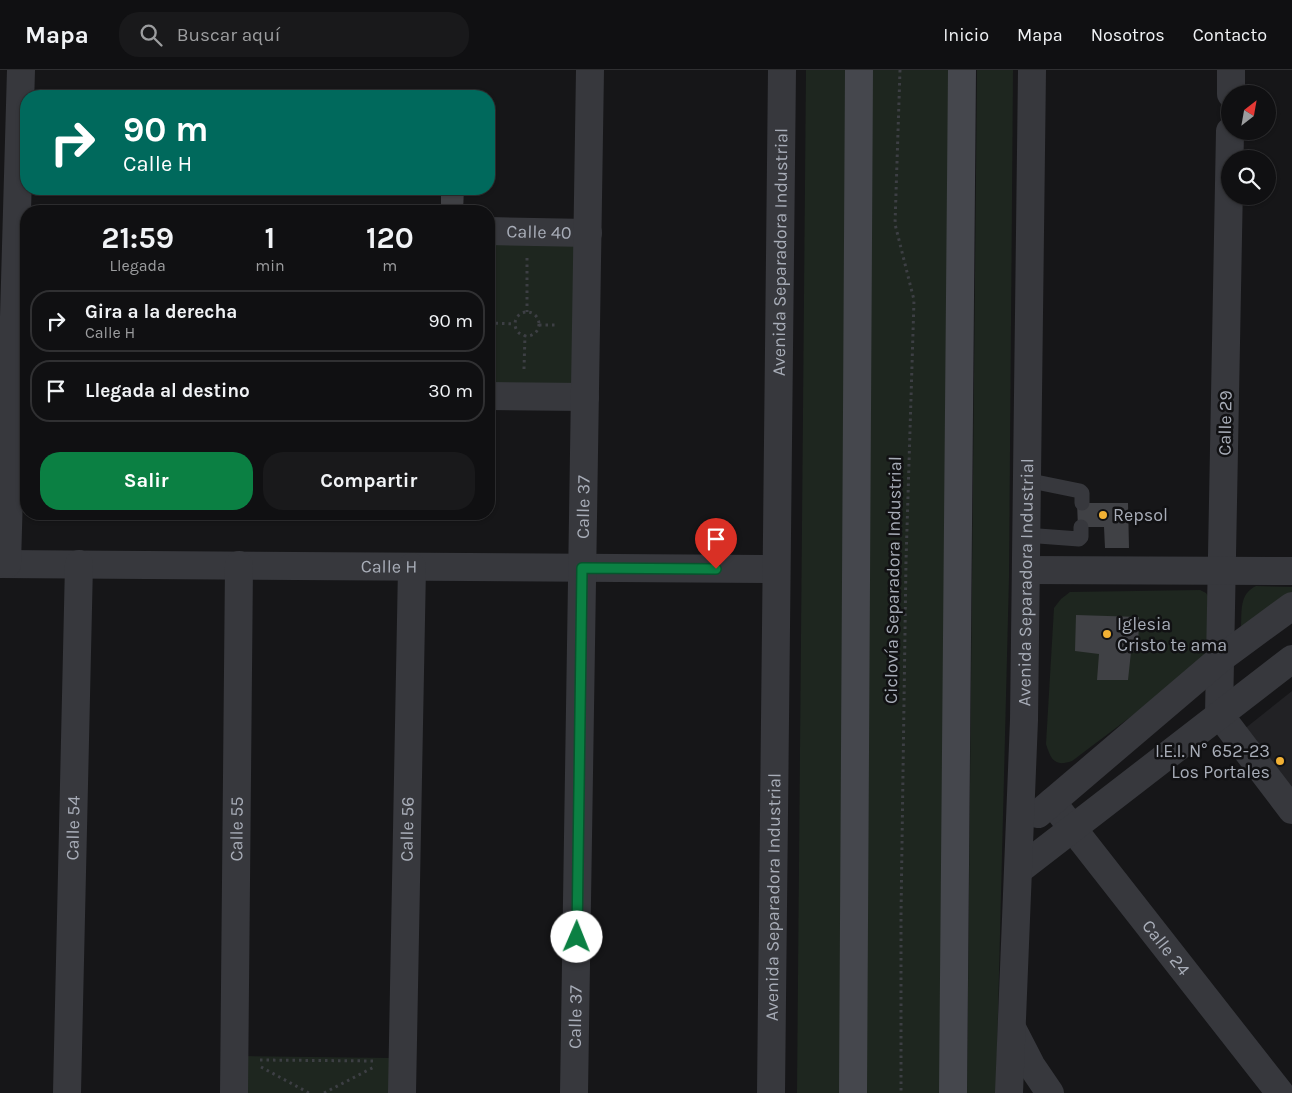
<!DOCTYPE html>
<html lang="es">
<head>
<meta charset="utf-8">
<style>
  body { margin:0; font-family:Karla,sans-serif; background:#19191b; color:#f1f3f6; height:100vh; display:flex; flex-direction:column; font-size:19px; white-space:nowrap }
  * { box-sizing:border-box; margin:0 }
  p { font-size:16px; color:#9c9d9f }
  .icon { flex:none; width:28px; height:28px; fill:none; stroke:currentColor; stroke-width:2; stroke-linecap:round; stroke-linejoin:round }
  .map { position:relative; flex:1; overflow:hidden }
  .sheet { position:absolute; left:20px; top:135px; width:475px; height:315px; display:flex; flex-direction:column; background:#101012; border-radius:20px; box-shadow:0 1px 4px #0004,0 0 0 1px #303032 }
  .sheet>* { flex:none }
  .top-card { position:absolute; left:20px; top:20px; width:475px; height:105px; border-radius:20px; box-shadow:0 1px 4px #0004,0 0 0 1px #303032; background:#00695c; color:#fff; overflow:hidden }
  .needle { width:32px; rotate:31deg }
  .fabs { position:absolute; left:1221px; top:15px; display:grid; gap:10px }
  .fabs a { display:grid; place-items:center; width:55px; height:55px; border-radius:50%; background:#101012; box-shadow:0 1px 4px #0004,0 0 0 1px #303032; font-size:25px }
  .pin { position:absolute; display:grid; place-items:center; width:42px; height:42px; color:#fff; margin:-51px -21px; border-radius:50% 50% 50% 0; rotate:-45deg; box-shadow:0 0 5px #0007 }
  .pin .icon { rotate:45deg }
  .me { position:absolute; width:55px; margin:-28px; rotate:1deg; stroke-linejoin:round; filter:drop-shadow(0 0 4px #0008) }
  .turn { display:flex; align-items:center; gap:18px; height:105px; padding:0 20px; font-size:22px }
  .turn .icon { width:65px; height:65px; stroke-width:2.5 }
  .turn b { display:block; font-size:35px; line-height:42px }
  .eta { display:flex; justify-content:space-evenly; align-items:center; height:85px; text-align:center }
  .eta b { font-size:30px; font-weight:700; line-height:35px }
  .button { display:flex; gap:10px; margin-top:auto; padding:10px 20px }
  .button a { flex:1; height:58px; border-radius:20px; background:#0b8043; color:#fff; font-size:20px; font-weight:700; line-height:58px; text-align:center }
  .button a+a { background:#19191b; color:#f1f3f6 }
  ul { padding:0; list-style:none }
  li { display:flex; align-items:center; gap:15px; height:62px; margin:0 10px 8px; padding:0 10px; border:2px solid #303032; border-radius:20px }
  li div { flex:1 }
  li b { display:block; font-size:19px }
  li em { font-style:normal }
  header { display:flex; align-items:center; gap:30px; box-sizing:border-box; height:70px; padding:0 25px; background:#101012; border-bottom:1px solid #303032 }
  header strong { font-size:24px }
  nav { display:flex; gap:28px; margin-inline-start:auto; font-size:18px }
  .search { width:350px; height:45px; background:#19191b; display:flex; align-items:center; gap:12px; box-sizing:border-box; padding:0 18px; border-radius:20px; color:#9c9d9f; font-size:19px }
  .map>svg:first-child { display:block }
  .built { fill:#222225 }
  .green { fill:#1e261f }
  .building { fill:#404145 }
  .lines { fill:none; stroke-linecap:round; stroke-linejoin:round }
  .path { stroke:#3d3f44; stroke-width:3; stroke-dasharray:2.5 4; stroke-linecap:butt }
  .lane { stroke:#37383d; stroke-width:15 }
  .street { stroke:#37383d; stroke-width:28 }
  .secondary { stroke:#45474d; stroke-width:28 }
  .route-casing { stroke:#07532c; stroke-width:12 }
  .route { stroke:#0b8043; stroke-width:9 }
  .poi-dot { fill:#f2b134; stroke:#111113; stroke-width:2 }
  .labels { text-anchor:middle; dominant-baseline:central; stroke-width:5; stroke-linejoin:round; paint-order:stroke }
  .street-label { font-size:18px; fill:#a8adb8; stroke:#111113 }
  .poi-label { font-size:18px; fill:#a8adb8; stroke:#111113; text-anchor:start }
</style>
</head>
<body>
<header>
<strong>Mapa</strong>
<div class="search"><svg class="icon" aria-label="search" viewBox="0 0 24 24"><circle cx="10" cy="10" r="6"/><path d="M15 15l6 6"/></svg>Buscar aquí</div>
<nav><a>Inicio</a><a>Mapa</a><a>Nosotros</a><a>Contacto</a></nav>
</header>
<div class="map">
<svg width="1292" height="1023" viewBox="0 0 1292 1023">
  <rect width="100%" height="100%" fill="#161618"/>
  <path class="built" d="M1292 621V722L1243 660Z"/>
  <g class="green">
    <path d="M806 0H849L842 1023H797Z"/>
    <path d="M870 0H951L942 1023H863Z"/>
    <path d="M977 0H1013L1009 507 996 1023H967Z"/>
    <path d="M495 172 578 173 575 321 492 319Z"/>
    <path d="M1256 516 1292 517V529L1241 558C1242 541 1239 524 1256 516Z"/>
    <path d="M1200 520 1206 523 1209 528V579L1198 596 1072 691C1055 697 1051 690 1046 674L1054 538 1061 529 1070 522Z"/>
    <path d="M244 986 391 988V1023H243Z"/>
  </g>
  <g class="building">
    <path d="M441 119H464L463 141H441Z"/>
    <path d="M1077 433H1128L1129 478H1105L1104 457H1078Z"/>
    <path d="M1076 545 1139 547 1138 582H1131L1128 610H1097L1099 584 1075 581Z"/>
  </g>
  <g class="lines">
    <g class="path">
      <path d="M900 0 895 154 914 230 906 491 901 845V1023"/>
      <path d="M527 188V242"/>
      <circle cx="527" cy="254" r="12"/>
      <path d="M489 253 515 254"/>
      <path d="M539 255H558"/>
      <path d="M524 299 525 265"/>
      <path d="M260 990 376 991"/>
      <path d="M261 997 309 1023"/>
      <path d="M324 1023 376 996"/>
    </g>
    <g class="lane">
      <path d="M1026 410 1080 421 1082 423V433"/>
      <path d="M1025 465 1079 469 1081 467V457"/>
    </g>
    <g class="street">
      <path d="M1231 24V0"/>
      <path d="M1230 61 1219 644 1292 740"/>
      <path id="s1" d="M489 161 588 163"/>
      <path d="M489 326 585 327"/>
      <path id="s2" d="M0 494 776 499"/>
      <path d="M7 494 21 0"/>
      <path d="M1026 500 1292 501"/>
      <path id="s3" d="M1052 732 1280 1023"/>
      <path d="M1038 744 1220 589 1292 536"/>
      <path d="M1019 800 1292 589"/>
      <path d="M1013 960 1031 995 1050 1023"/>
      <path id="s4" d="M67 1023 79 494"/>
      <path id="s5" d="M234 1023 239 495"/>
      <path id="s6" d="M402 1023 412 497"/>
      <path id="s7" d="M574 1023 590 0"/>
      <path id="s8" d="M771 1023 782 0"/>
      <path id="s9" d="M1009 1023 1024 650 1032 0"/>
    </g>
    <g class="secondary">
      <path d="M853 1023 859 0"/>
      <path d="M953 1023 962 0"/>
    </g>
  </g>
  <g class="lines">
    <g class="route-casing">
      <path id="route" d="M577 867 582 498 716 499"/>
    </g>
    <use href="#route" class="route"/>
  </g>
  <g class="poi-dot">
    <circle cx="1103" cy="445" r="5"/>
    <circle cx="1107" cy="564" r="5"/>
    <circle cx="1280" cy="691" r="5"/>
  </g>
  <g class="labels">
    <g class="street-label">
      <text stroke="none"><textPath href="#s1" startOffset="50">Calle 40</textPath></text>
      <text stroke="none"><textPath href="#s8" startOffset="841">Avenida Separadora Industrial</textPath></text>
      <text transform="translate(1225 353) rotate(-89)">Calle 29</text>
      <text stroke="none"><textPath href="#s7" startOffset="586">Calle 37</textPath></text>
      <text stroke="none"><textPath href="#s2" startOffset="389">Calle H</textPath></text>
      <text transform="translate(893 510) rotate(-89)">Ciclovía Separadora Industrial</text>
      <text stroke="none"><textPath href="#s9" startOffset="511">Avenida Separadora Industrial</textPath></text>
      <text stroke="none"><textPath href="#s4" startOffset="265">Calle 54</textPath></text>
      <text stroke="none"><textPath href="#s5" startOffset="264">Calle 55</textPath></text>
      <text stroke="none"><textPath href="#s6" startOffset="264">Calle 56</textPath></text>
      <text stroke="none"><textPath href="#s8" startOffset="196">Avenida Separadora Industrial</textPath></text>
      <text stroke="none"><textPath href="#s3" startOffset="185">Calle 24</textPath></text>
      <text stroke="none"><textPath href="#s7" startOffset="76">Calle 37</textPath></text>
    </g>
    <g class="poi-label">
      <text x="1113" y="445">Repsol</text>
      <text x="1117" y="554">Iglesia<tspan x="1117" dy="21">Cristo te ama</tspan></text>
      <text x="1270" y="681" text-anchor="end">I.E.I. N° 652-23<tspan x="1270" dy="21">Los Portales</tspan></text>
    </g>
  </g>
</svg>
<div class="fabs">
<a><svg class="needle" viewBox="-14 -14 28 28"><path d="M0-13l5 13h-10z" fill="#e53935"/><path d="M0 13l5-13h-10z" fill="#9c9d9f"/></svg></a>
<a><svg class="icon" aria-label="search" viewBox="0 0 24 24"><circle cx="10" cy="10" r="6"/><path d="M15 15l6 6"/></svg></a>
</div>
<div class="pin" style="left:716px;top:499px;background:#d93025"><svg class="icon" aria-label="arrive" viewBox="0 0 24 24"><path d="M6 21V4h12l-3 4 3 4H6"/></svg></div>
<svg class="me" style="left:577px;top:867px" viewBox="-20 -20 40 40"><circle r="19" fill="#fff"/><path d="M0-13L10 11 0 6-10 11z" fill="#0b8043"/></svg>
<div class="top-card">
<div class="turn"><svg class="icon" aria-label="right" viewBox="0 0 24 24"><path d="M7 20v-9h11M14 6l5 5-5 5"/></svg><div><b>90 m</b>Calle H</div></div>
</div>
<section class="sheet">
<div class="eta">
<div><b>21:59</b><p>Llegada</p></div>
<div><b>1</b><p>min</p></div>
<div><b>120</b><p>m</p></div>
</div>
<ul>
<li><svg class="icon" aria-label="right" viewBox="0 0 24 24"><path d="M7 20v-9h11M14 6l5 5-5 5"/></svg><div><b>Gira a la derecha</b><p>Calle H</p></div><em>90 m</em></li>
<li><svg class="icon" aria-label="arrive" viewBox="0 0 24 24"><path d="M6 21V4h12l-3 4 3 4H6"/></svg><div><b>Llegada al destino</b></div><em>30 m</em></li>
</ul>
<div class="button"><a>Salir</a><a>Compartir</a></div>
</section>
</div>
</body>
</html>
